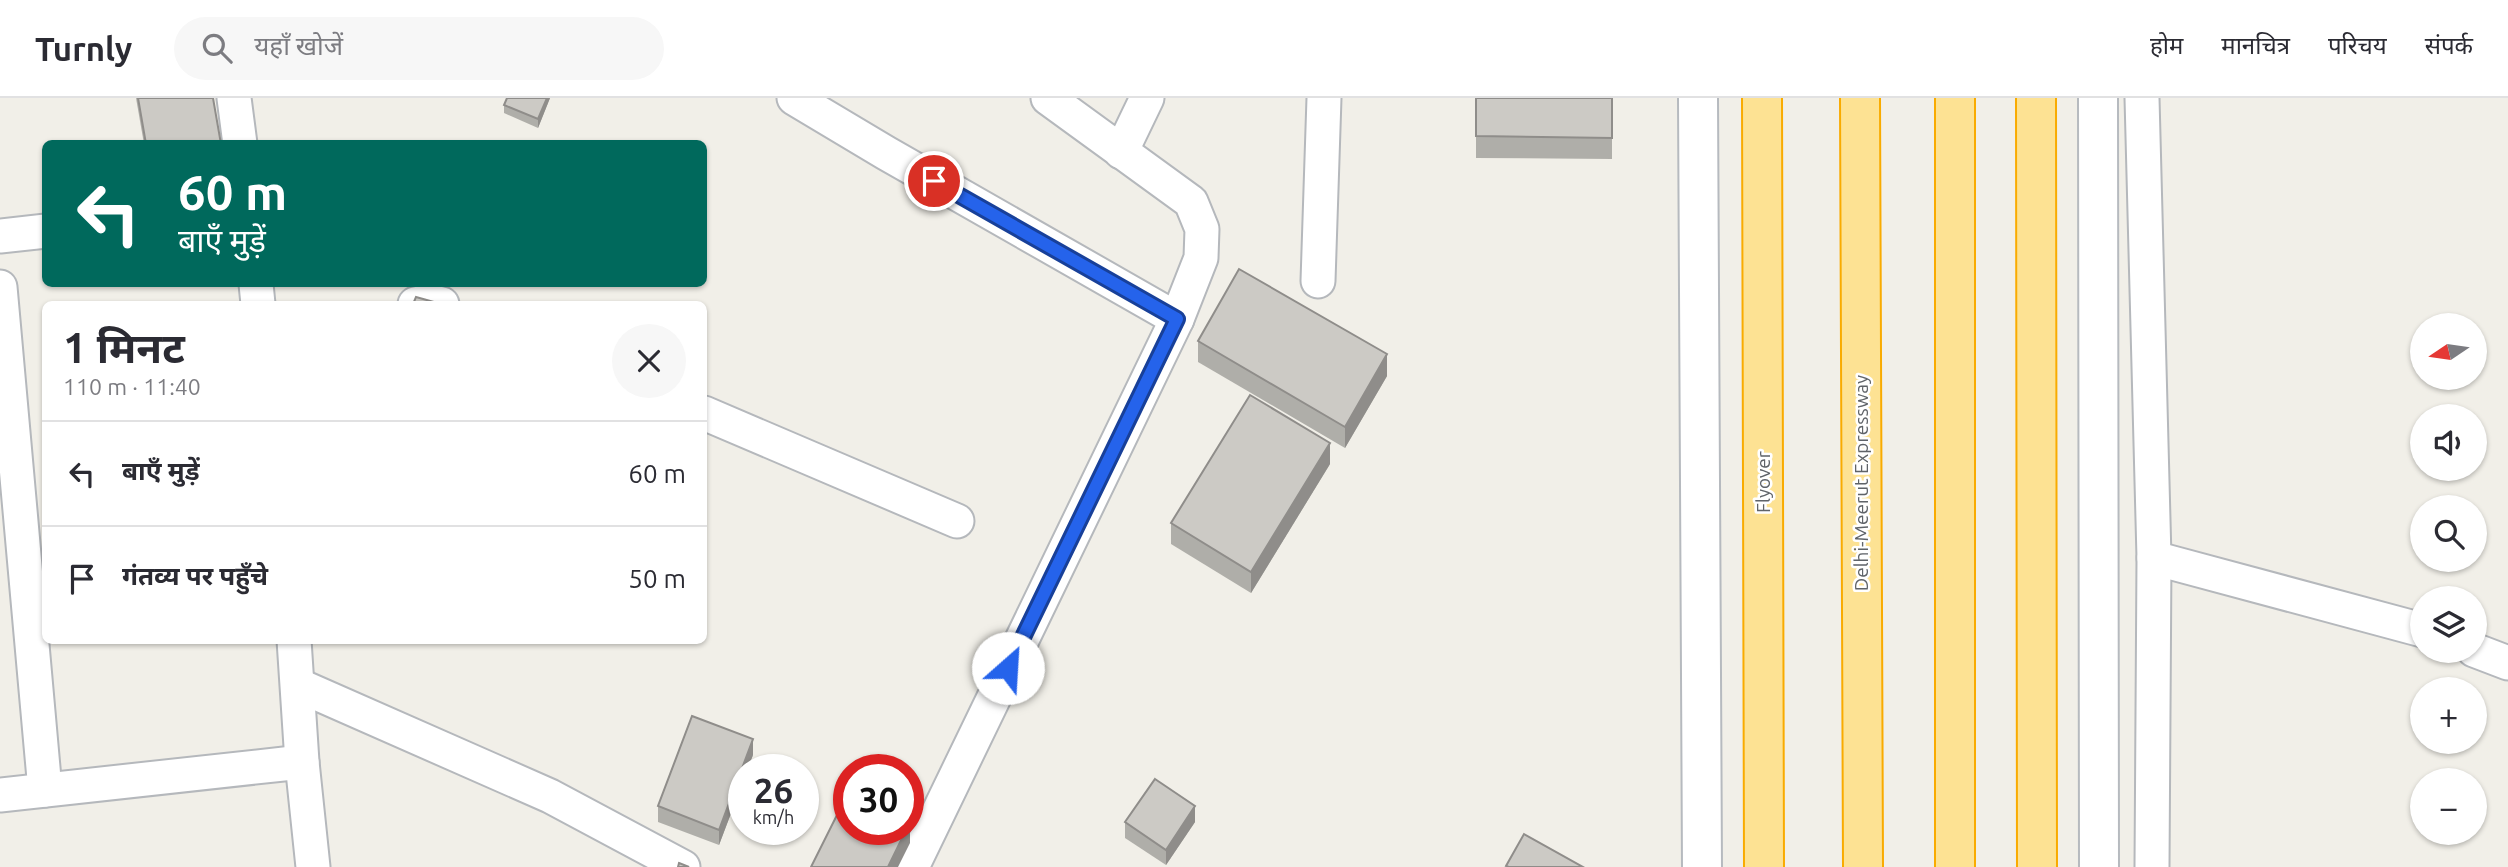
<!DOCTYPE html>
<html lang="hi">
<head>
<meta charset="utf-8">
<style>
  body { margin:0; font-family:Ubuntu,"Noto Sans Devanagari",sans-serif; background:#f7f7f7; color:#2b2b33; height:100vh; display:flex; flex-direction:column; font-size:26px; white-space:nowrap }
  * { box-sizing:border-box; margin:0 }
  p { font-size:23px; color:#7c7c81 }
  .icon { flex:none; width:38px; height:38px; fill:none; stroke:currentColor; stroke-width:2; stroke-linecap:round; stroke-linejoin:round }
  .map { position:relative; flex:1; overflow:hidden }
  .sheet { position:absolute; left:42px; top:203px; width:665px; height:343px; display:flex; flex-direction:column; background:#fff; border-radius:10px; box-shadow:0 2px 5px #0004 }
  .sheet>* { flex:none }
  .guide { position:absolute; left:42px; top:42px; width:665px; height:147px; border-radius:10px; box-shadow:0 2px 5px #0004; background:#00695c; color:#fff; overflow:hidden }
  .needle { width:46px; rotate:257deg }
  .controls { position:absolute; left:2410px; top:215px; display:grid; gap:14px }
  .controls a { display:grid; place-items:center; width:77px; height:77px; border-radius:50%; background:#fff; box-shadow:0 2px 5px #0004; font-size:35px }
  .speed { position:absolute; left:728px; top:656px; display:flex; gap:14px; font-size:35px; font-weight:700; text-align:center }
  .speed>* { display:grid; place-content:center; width:91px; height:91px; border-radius:50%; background:#fff; box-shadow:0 2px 5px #0004; line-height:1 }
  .speed small { font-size:18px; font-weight:400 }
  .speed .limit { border:10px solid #d22; background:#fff; color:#111 }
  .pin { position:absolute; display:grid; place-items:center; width:60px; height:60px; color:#fff; margin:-30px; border:4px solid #fff; border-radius:50%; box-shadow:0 2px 7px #0007 }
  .me { position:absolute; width:77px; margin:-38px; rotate:26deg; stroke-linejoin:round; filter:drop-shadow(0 0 5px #0008) }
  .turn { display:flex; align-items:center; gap:24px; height:147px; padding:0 21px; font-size:32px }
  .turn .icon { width:91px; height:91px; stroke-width:2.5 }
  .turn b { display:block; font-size:49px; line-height:60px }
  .round { display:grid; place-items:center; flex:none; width:74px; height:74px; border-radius:37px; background:#f7f7f7 }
  .headline { display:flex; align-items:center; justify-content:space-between; height:119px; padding:0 21px }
  h1 { font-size:42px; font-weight:700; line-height:52px }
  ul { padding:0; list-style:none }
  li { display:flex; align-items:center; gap:21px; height:105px; padding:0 21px; border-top:2px solid #e1e1e2 }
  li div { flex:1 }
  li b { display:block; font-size:26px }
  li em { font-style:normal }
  header { display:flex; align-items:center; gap:42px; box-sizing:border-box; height:98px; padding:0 35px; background:#fff; border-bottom:2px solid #e1e1e2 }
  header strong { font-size:33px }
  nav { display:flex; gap:38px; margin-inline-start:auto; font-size:24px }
  .search { width:490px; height:63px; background:#f7f7f7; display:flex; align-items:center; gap:18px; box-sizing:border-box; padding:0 24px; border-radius:38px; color:#7c7c81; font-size:26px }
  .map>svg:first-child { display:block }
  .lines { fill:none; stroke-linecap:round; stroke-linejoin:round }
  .street-casing { stroke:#b5b8bc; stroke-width:37 }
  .secondary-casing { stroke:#b6babf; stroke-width:42 }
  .highway-casing { stroke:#f9ab00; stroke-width:42 }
  .street { stroke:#fff; stroke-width:33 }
  .secondary { stroke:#fff; stroke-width:38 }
  .highway { stroke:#fde293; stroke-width:38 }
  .wall { fill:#afaea9 }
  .shaded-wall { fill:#8f8d8a }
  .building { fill:#cccac5; stroke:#8f8d8a; stroke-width:2 }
  .route-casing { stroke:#184099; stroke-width:18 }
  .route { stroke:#2563eb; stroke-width:12 }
  .labels { text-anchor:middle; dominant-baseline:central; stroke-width:5; stroke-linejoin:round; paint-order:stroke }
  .street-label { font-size:19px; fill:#5f6368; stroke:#fff }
</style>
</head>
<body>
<header>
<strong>Turnly</strong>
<div class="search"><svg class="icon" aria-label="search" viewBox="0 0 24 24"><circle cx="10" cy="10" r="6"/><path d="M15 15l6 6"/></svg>यहाँ खोजें</div>
<nav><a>होम</a><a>मानचित्र</a><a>परिचय</a><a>संपर्क</a></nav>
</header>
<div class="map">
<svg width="2508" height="769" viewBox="0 0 2508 769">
  <rect width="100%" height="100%" fill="#f1efe8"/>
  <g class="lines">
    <g class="street-casing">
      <g id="street">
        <path d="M234 0 240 46"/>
        <path d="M794 0 886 55 1177 221"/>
        <path d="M2142 0 2154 460 2152 769"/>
        <path d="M1121 54 1147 0"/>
        <path d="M0 138 46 133"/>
        <path d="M1318 183 1324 0"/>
        <path d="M256 186 258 206"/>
        <path d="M0 189 45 692"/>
        <path d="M415 206 430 203 442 206"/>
        <path d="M704 315 957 423"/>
        <path d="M2154 460 2422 532"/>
        <path d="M294 542 302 664 313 769"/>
        <path d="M2474 552 2508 565"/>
        <path d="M298 587 550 698 683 769"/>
        <path d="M0 697 302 664"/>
        <path d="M912 769 1177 221 1201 160 1202 131 1191 104 1048 0"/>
      </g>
    </g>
    <g class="secondary-casing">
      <g id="secondary">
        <path d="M1698 0 1702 769"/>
        <path d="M2098 0 2099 769"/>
      </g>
    </g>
    <g class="highway-casing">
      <g id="highway">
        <path d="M1762 0 1764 769"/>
        <path d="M1860 0 1863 769"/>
        <path d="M1955 0V769"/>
        <path d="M2036 0 2037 769"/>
      </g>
    </g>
    <use href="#street" class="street"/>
    <use href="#secondary" class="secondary"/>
    <use href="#highway" class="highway"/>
  </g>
  <g class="wall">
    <path d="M136 0H213L221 46H144Z"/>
    <path d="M550 0 538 30 504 15V7Z"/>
    <path d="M1476 0H1612V61L1476 60Z"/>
    <path d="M1198 243 1387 278 1345 350 1198 264Z"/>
    <path d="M1330 366 1251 495 1171 446V425Z"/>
    <path d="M753 657 747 672H744V681L719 747 658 724V708Z"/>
    <path d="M1125 724H1195L1166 767 1125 740Z"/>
  </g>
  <g class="shaded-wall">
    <path d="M547 0H550L538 30V21Z"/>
    <path d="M1387 256V278L1345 350V329Z"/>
    <path d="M1330 345V366L1251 495V474Z"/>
    <path d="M753 641V657L747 672H744V681L719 747V732Z"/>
    <path d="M1195 708V724L1166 767V752Z"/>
    <path d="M910 724V745L898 769H888L906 732H908V727Z"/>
  </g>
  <g class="building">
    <path d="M138 0H213L221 46H146Z"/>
    <path d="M507 0H547L538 21 504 7Z"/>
    <path d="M1476 0H1612V40L1476 38Z"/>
    <path d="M1239 171 1387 256 1345 329 1198 243Z"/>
    <path d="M416 199 441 206H413Z"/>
    <path d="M1250 297 1330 345 1251 474 1171 425Z"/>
    <path d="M692 618 753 641 719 732 658 708Z"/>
    <path d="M1155 681 1195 708 1166 752 1125 724Z"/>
    <path d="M849 693V732H906L888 769H811Z"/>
    <path d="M1524 736 1583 769H1509L1506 768Z"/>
    <path d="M679 765 689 769H678Z"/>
  </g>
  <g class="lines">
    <g class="route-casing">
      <path id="route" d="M934 83 1177 221 1008 570"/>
    </g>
    <use href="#route" class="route"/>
  </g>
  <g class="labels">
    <g class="street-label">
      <text transform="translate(1763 384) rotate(-90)">Flyover</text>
      <text transform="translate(1861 385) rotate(-90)">Delhi-Meerut Expressway</text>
    </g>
  </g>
</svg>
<div class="controls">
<a><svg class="needle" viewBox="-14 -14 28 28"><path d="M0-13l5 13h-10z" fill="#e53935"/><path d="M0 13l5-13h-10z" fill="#7c7c81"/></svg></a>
<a><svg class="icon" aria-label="sound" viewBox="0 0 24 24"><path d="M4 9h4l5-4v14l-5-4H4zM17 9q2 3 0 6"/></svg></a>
<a><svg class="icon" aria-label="search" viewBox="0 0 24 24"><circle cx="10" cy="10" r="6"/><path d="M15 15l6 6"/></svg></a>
<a><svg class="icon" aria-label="layers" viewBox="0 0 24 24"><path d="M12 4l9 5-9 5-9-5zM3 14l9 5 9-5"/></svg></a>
<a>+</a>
<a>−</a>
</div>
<div class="speed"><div>26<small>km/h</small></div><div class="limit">30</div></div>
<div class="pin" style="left:934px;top:83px;background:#d93025"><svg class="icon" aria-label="arrive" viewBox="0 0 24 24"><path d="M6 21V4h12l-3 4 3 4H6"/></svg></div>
<svg class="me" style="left:1008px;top:570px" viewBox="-20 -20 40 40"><circle r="19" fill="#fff"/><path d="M0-13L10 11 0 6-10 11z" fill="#2563eb"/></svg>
<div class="guide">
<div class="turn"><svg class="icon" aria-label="left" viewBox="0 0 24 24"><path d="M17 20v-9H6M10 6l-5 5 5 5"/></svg><div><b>60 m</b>बाएँ मुड़ें</div></div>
</div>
<section class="sheet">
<div class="headline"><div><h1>1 मिनट</h1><p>110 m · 11:40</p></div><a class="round"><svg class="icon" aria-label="close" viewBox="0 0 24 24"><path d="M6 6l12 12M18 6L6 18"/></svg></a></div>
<ul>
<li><svg class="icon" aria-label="left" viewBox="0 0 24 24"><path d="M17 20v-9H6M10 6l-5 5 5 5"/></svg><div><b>बाएँ मुड़ें</b></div><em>60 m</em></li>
<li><svg class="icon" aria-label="arrive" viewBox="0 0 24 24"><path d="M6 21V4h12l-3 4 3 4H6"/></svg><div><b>गंतव्य पर पहुँचे</b></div><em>50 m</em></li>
</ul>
</section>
</div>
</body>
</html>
